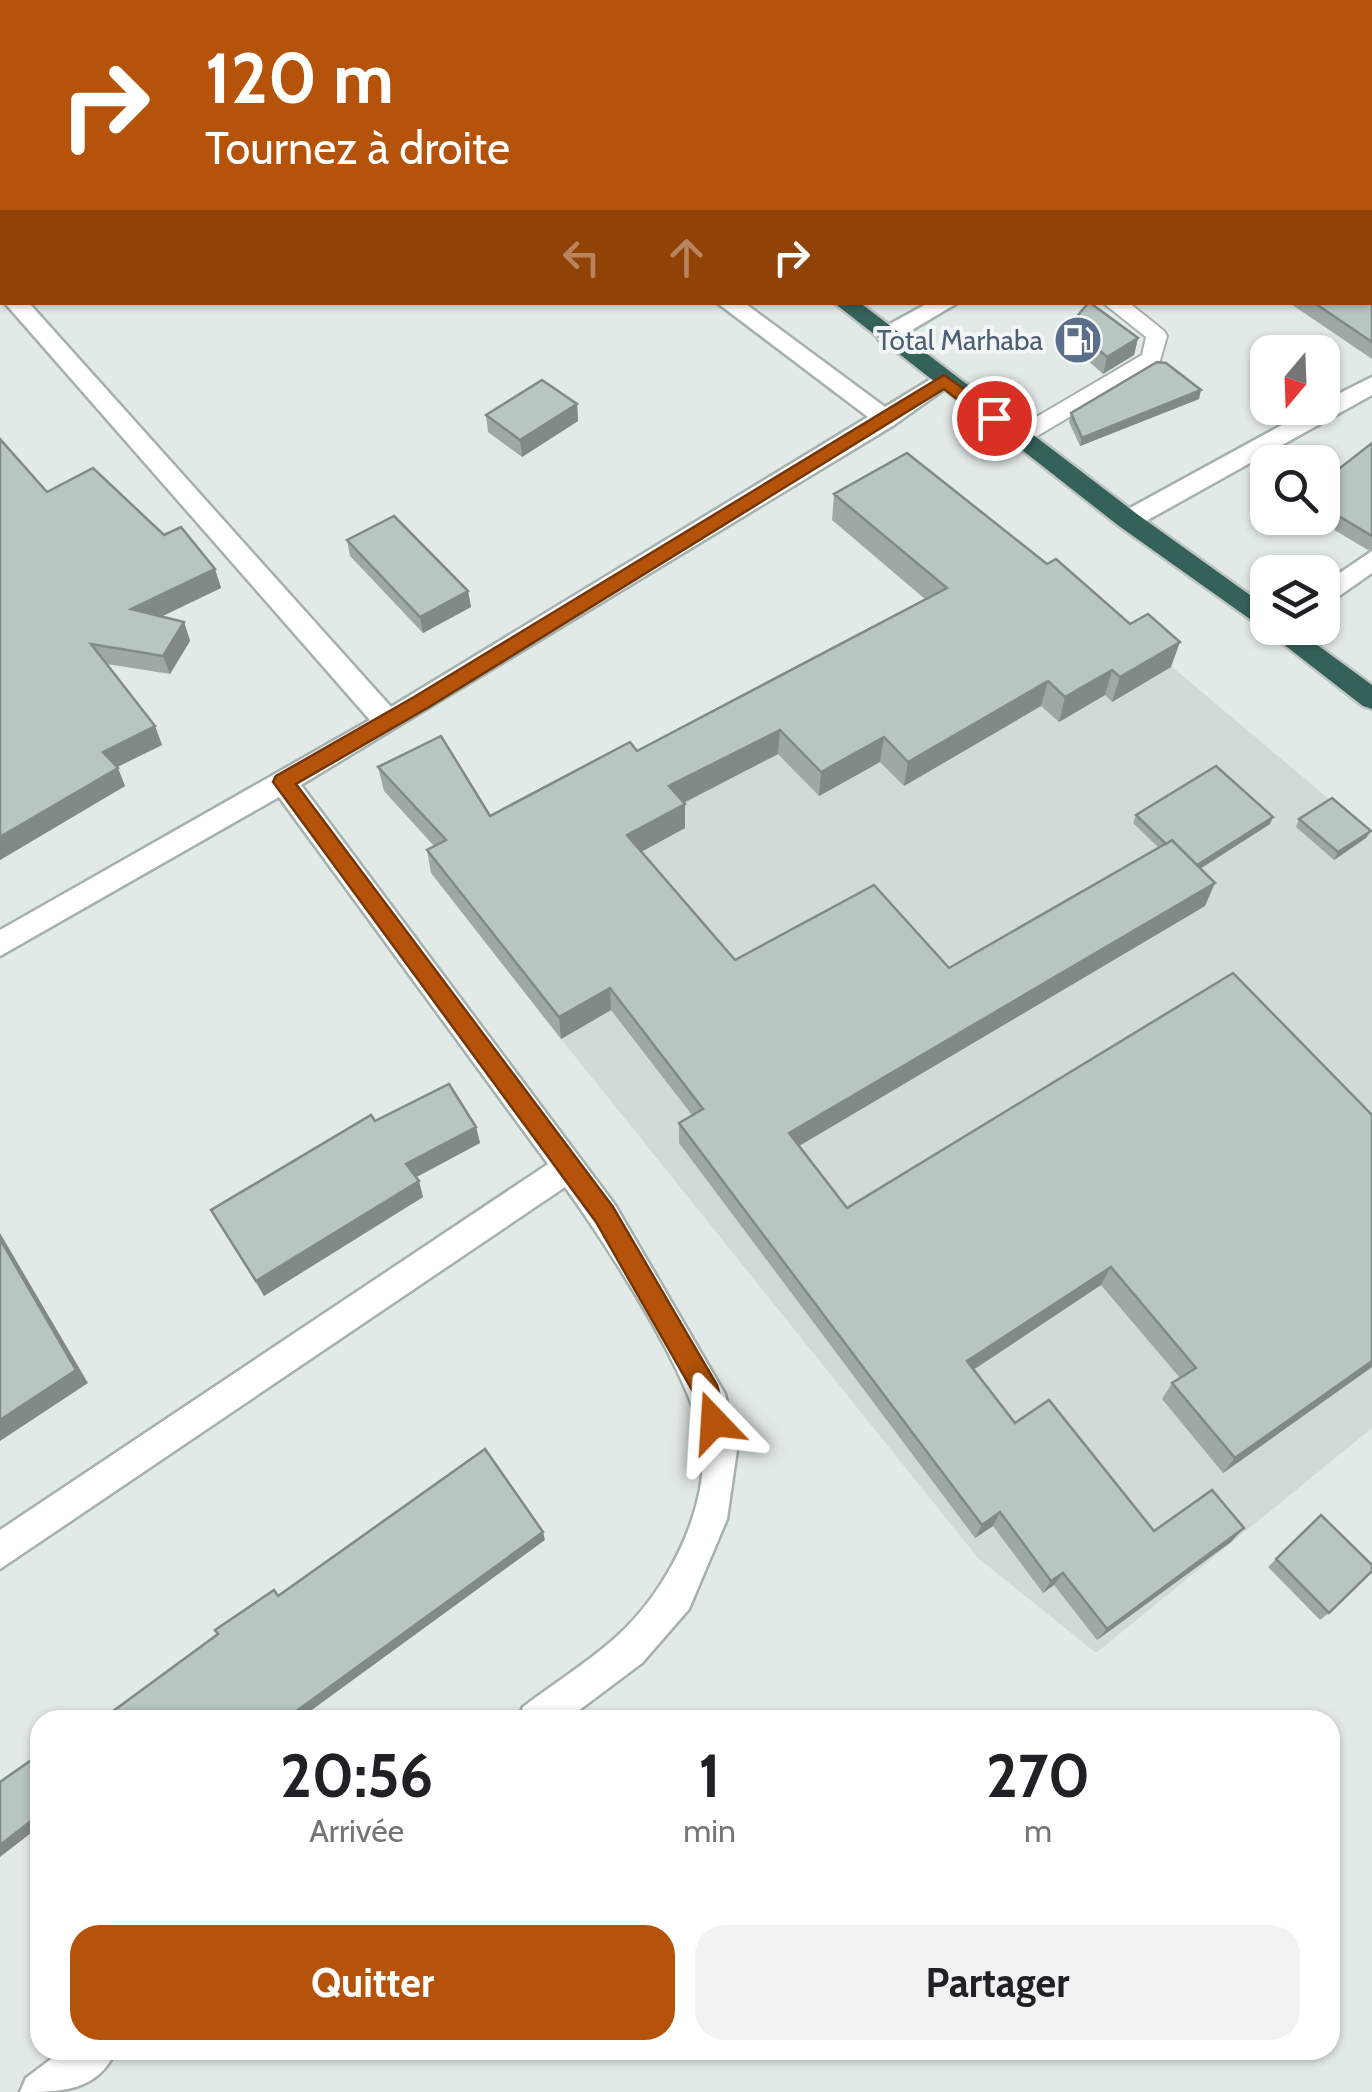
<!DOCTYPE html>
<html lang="fr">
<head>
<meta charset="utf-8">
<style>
  body { margin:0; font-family:Cabin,sans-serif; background:#f2f2f2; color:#202124; height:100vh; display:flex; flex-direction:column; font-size:38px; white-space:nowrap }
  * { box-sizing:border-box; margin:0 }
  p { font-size:32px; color:#757577 }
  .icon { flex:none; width:55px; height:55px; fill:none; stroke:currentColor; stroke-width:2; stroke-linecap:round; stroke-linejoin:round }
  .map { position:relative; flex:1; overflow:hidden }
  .panel { position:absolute; left:30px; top:1710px; width:1310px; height:350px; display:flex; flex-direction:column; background:#fff; border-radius:30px; box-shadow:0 2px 8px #0004 }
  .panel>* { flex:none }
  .guide { position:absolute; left:0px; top:0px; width:1372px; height:305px; box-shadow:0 2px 8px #0004; background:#b45309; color:#fff; overflow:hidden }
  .needle { width:65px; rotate:199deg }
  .fabs { position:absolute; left:1250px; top:335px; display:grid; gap:20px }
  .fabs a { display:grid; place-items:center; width:90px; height:90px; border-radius:20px; background:#fff; box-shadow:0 2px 8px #0004; font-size:50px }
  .pin { position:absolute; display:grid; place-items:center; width:85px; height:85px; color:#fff; margin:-42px; border:5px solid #fff; border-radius:50%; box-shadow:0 2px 10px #0007 }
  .me { position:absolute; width:110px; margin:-55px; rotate:340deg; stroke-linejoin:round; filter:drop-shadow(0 0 8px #0008) }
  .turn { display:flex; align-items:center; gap:35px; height:210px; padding:0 40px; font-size:45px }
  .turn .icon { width:130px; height:130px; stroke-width:2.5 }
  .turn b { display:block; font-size:70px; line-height:85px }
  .lanes { display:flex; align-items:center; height:95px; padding:0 40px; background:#0003; justify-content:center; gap:50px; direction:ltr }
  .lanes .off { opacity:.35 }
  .eta { display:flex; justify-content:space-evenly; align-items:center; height:170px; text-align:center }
  .eta b { font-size:60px; font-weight:700; line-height:70px }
  .primary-button { display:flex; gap:20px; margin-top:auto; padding:20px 40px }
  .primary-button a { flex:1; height:115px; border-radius:30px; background:#b45309; color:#fff; font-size:40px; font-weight:700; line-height:115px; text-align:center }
  .primary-button a+a { background:#f2f2f2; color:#202124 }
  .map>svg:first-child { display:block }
  .built { fill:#d1dad6 }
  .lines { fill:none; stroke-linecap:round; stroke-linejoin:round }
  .lane-casing { stroke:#a5b1ae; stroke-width:4 }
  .street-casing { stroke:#a5b1ae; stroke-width:5 }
  .highway-casing { stroke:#bdc4c2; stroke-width:5 }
  .lane { fill:#fff; fill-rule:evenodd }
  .street { fill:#fff; fill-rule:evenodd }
  .highway { fill:#34625a; fill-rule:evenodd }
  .wall { fill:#9ea9a5 }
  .shaded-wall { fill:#818a86 }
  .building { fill:#b8c5c0; stroke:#818a86; stroke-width:2.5 }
  .route { fill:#b45309; stroke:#753606; stroke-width:2.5 }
  .labels { text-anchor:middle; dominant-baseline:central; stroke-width:8; stroke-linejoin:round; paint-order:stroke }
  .far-service-label { font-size:28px; fill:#4e5e75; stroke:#f2f7f5; text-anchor:end }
</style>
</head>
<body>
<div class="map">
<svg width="1372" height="2092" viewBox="0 0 1372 2092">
  <rect width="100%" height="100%" fill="#e2eae7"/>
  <g class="built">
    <path d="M507 0H1372V37L1370 2Z"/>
    <path d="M1140 640 1372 835V1428L1096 1653 978 1558 561 1039 631 767Z"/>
  </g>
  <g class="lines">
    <g class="lane-casing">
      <path id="lane" d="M1102 302H1128L1164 331 1167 336 1159 364 1027 442H1011L1008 437 1011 432 1142 355 1146 337Z"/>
    </g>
    <g class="street-casing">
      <g id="street">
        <path d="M307 0H328L330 2H309Z"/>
        <path d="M2 44V56L0 57V45Z"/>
        <path d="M1370 71H1372L1370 84Z"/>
        <path d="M4 302H28L391 707 868 417 716 302H743L885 407 936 376H952L956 381 894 425 301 785 615 1205 725 1394 737 1450 727 1519 689 1609 642 1663 566 1720H518L523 1707C553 1684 587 1663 615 1638 664 1595 706 1516 703 1449 700 1387 604 1241 565 1187L0 1569V1530L548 1164 279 797 0 956V930L370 720Z"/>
        <path d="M930 302H959L895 340H879L876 335 879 330Z"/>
        <path d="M1372 377V395L1137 526 1128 529 1116 520 1119 514 1313 408H1322V402Z"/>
        <path d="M1372 551V573L1322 608V585Z"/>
        <path d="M63 2050H116C98 2092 60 2092 20 2092L26 2078Z"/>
      </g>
    </g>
    <g class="highway-casing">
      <g id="highway">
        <path d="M424 0H446L448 2H426Z"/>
        <path d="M833 302H859L1137 514 1268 608V628H1294L1372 685V709L1363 706 1264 629 1119 526Z"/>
      </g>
    </g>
    <use href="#lane" class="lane"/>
    <use href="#street" class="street"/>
    <use href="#highway" class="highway"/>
  </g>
  <g class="wall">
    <path d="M2 120V206L0 203V121Z"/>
    <path d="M1372 190V359L1288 302H1370Z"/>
    <path d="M1070 325 1138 338 1134 355 1103 374 1067 342Z"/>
    <path d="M1199 399 1080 446 1069 422 1071 413Z"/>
    <path d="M577 404 578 421 522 457 488 432 486 415Z"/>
    <path d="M1372 443V549L1368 550 1314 518H1322V482Z"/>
    <path d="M47 492 164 535 215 569 221 588 161 616 184 622 190 641 170 674 107 664 155 726 162 745 117 767 125 786 0 860Z"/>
    <path d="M834 494 1171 667 1112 702 1105 695 1059 722 1041 706 904 786 880 762 819 796 778 754 684 803 685 828 641 852 735 960 949 968 1159 848 1133 823 1136 815 1270 824 1201 868 1205 906 799 1146 847 1208 1372 1115V1367L1223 1473 1162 1399 1172 1383 1180 1378 1101 1285 974 1369 1015 1423 1154 1531 1231 1542 1097 1640 1054 1585 1043 1593 993 1526 975 1538 679 1143V1123L692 1115 611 1010 561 1039 431 873 427 850 434 846 384 791 378 767 490 816 637 751 925 599 832 520Z"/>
    <path d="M347 540 468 591 471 607 423 633 350 556Z"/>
    <path d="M1299 819 1366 838 1334 860 1296 827Z"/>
    <path d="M375 1121 476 1127 480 1143 416 1177 423 1197 264 1296 211 1210Z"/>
    <path d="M1321 1515 1329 1613 1320 1620 1268 1567Z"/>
  </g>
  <g class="shaded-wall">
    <path d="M234 0H254L248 2H225Z"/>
    <path d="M1138 338 1134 355 1103 374 1107 357Z"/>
    <path d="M1201 390 1199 399 1080 446 1082 438Z"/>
    <path d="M577 404 578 421 522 457 520 440Z"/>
    <path d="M215 569 221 588 138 628 131 609Z"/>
    <path d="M468 591 471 607 423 633 420 617Z"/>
    <path d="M184 622 190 641 170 674 163 656Z"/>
    <path d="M1180 642 1171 667 1112 702 1120 677Z"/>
    <path d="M1112 670 1105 695 1059 722 1065 697Z"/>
    <path d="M1048 681 1041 706 904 786 908 762Z"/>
    <path d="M155 726 162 745 111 770 103 752Z"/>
    <path d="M780 730 778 754 669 810V786Z"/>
    <path d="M884 737 880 762 819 796 821 772Z"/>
    <path d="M118 768 125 786 0 860V837Z"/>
    <path d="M685 804V828L628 859 627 835Z"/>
    <path d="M1273 817 1270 824 1189 876 1192 868Z"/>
    <path d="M1371 831 1366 838 1334 860 1338 852Z"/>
    <path d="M1215 883 1205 906 787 1153 789 1133Z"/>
    <path d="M610 988 611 1010 561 1039 559 1017Z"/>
    <path d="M476 1127 480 1143 411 1180 406 1164Z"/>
    <path d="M419 1181 423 1197 264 1296 256 1281Z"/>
    <path d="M0 1233 88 1383 0 1441Z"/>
    <path d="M1111 1267 1101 1285 961 1378 967 1361Z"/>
    <path d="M1372 1361V1367L1223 1473 1235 1458Z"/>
    <path d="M1000 1512 993 1526 975 1538 982 1525Z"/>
    <path d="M1244 1528 1231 1542 1097 1640 1107 1629Z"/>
    <path d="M543 1532 545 1540 298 1720H284Z"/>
    <path d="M1063 1573 1054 1585 1043 1593 1051 1581Z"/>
    <path d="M40 1814V1826L0 1857V1845Z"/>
  </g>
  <g class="building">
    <path d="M182 0H234L225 2H183Z"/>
    <path d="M2 120V191L0 189V121Z"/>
    <path d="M1370 189 1372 190V342L1313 302H1370Z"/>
    <path d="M1089 302 1138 338 1107 357 1070 325Z"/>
    <path d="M1157 362 1166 363 1201 390 1082 438 1071 413Z"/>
    <path d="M542 380 577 404 520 440 486 415Z"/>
    <path d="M0 439 47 492 93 468 164 535 181 527 215 569 131 609 184 622 163 656 91 644 155 726 103 752 118 768 0 837Z"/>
    <path d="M1372 443V536L1322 506V482Z"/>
    <path d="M907 453 1047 564 1056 559 1130 624 1148 614 1180 642 1120 677 1112 670 1065 697 1048 681 908 762 884 737 821 772 780 730 669 786 685 804 627 835 735 960 874 885 949 968 1172 840 1215 883 789 1133 847 1208 1233 973 1372 1115V1361L1235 1458 1172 1383 1196 1368 1111 1267 967 1361 1015 1423 1049 1400 1154 1531 1212 1490 1244 1528 1107 1629 1063 1573 1051 1581 1000 1512 982 1525 679 1123 703 1109 610 988 559 1017 427 850 446 840 378 767 441 736 490 816 630 742 637 751 947 588 834 494Z"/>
    <path d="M394 516 468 591 420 617 347 540Z"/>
    <path d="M1216 766 1273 817 1197 865 1172 840 1166 844 1136 815Z"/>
    <path d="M1332 798 1371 831 1338 852 1299 819Z"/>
    <path d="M449 1084 476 1127 406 1164 419 1181 256 1281 211 1210 371 1115 375 1121Z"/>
    <path d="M0 1239 76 1370 0 1420Z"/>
    <path d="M485 1449 543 1532 284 1720H101L218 1634 215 1630 274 1590 278 1596Z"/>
    <path d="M1321 1515 1372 1565V1571L1329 1613 1276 1559Z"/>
    <path d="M95 1714 98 1720H86Z"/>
    <path d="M40 1754V1814L0 1845V1782Z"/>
  </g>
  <path class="route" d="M944 375 1000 414V423H988L944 389 429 707 296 784 613 1207 717 1385 727 1422 723 1431 714 1434 705 1431 696 1397 596 1222 273 782 276 776 414 697Z"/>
  <defs>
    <g id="fuel-disc" transform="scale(2.5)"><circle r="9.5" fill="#5c6f8a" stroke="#f2f7f5"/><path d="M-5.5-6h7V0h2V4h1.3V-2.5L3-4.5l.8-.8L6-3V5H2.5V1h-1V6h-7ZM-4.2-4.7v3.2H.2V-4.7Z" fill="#fff"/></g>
  </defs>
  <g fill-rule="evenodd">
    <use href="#fuel-disc" x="1078" y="340"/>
  </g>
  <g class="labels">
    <g class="far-service-label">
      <text x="1043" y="340">Total Marhaba</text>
    </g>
  </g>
</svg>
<div class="fabs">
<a><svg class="needle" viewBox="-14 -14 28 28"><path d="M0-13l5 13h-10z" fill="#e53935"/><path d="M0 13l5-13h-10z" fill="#757577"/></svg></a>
<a><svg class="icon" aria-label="search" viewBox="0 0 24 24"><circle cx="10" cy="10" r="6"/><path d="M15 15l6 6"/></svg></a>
<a><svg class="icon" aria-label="layers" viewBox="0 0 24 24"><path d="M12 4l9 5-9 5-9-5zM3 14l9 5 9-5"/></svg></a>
</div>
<div class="pin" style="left:994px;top:418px;background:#d93025"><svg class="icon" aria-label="arrive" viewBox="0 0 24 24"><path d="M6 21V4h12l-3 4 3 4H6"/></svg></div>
<svg class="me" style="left:714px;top:1422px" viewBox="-20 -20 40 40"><path d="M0-17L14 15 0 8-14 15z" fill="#b45309" stroke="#fff" stroke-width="4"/></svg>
<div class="guide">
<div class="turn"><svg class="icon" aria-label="right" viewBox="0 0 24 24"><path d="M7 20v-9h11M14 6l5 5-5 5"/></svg><div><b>120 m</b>Tournez à droite</div></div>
<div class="lanes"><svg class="icon off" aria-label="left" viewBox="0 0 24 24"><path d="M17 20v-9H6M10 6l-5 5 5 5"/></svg><svg class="icon off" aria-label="ahead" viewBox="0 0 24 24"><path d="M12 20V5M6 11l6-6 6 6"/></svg><svg class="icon" aria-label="right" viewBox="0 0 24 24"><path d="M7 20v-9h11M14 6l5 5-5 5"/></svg></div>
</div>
<section class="panel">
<div class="eta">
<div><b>20:56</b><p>Arrivée</p></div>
<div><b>1</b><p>min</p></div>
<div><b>270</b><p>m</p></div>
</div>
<div class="primary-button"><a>Quitter</a><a>Partager</a></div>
</section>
</div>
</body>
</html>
